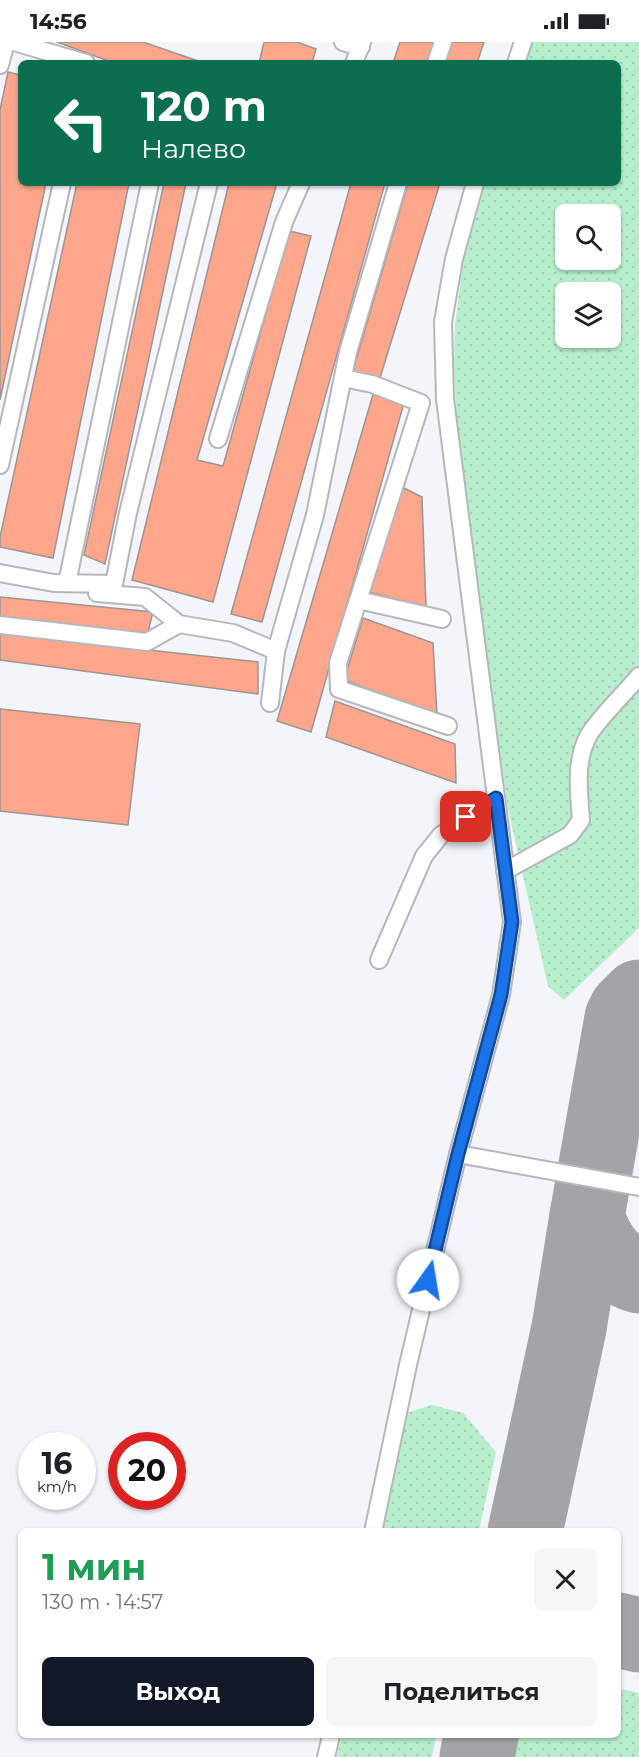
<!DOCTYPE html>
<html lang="ru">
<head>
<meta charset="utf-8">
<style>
  body { margin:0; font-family:Montserrat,sans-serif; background:#f6f6f6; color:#202124; height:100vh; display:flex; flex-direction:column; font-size:22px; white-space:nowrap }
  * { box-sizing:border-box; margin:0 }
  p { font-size:20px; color:#757577 }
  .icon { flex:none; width:33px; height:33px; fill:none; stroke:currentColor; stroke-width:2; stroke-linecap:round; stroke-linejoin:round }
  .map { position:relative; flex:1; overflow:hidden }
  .sheet { position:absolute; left:18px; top:1486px; width:603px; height:210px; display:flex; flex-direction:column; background:#fff; border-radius:9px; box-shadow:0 2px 4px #0004 }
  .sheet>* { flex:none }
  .banner { position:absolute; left:18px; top:18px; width:603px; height:126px; border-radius:9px; box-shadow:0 2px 4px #0004; background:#0b6e4f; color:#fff; overflow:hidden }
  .tools { position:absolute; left:555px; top:162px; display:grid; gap:12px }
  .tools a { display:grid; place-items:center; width:66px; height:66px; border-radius:9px; background:#fff; box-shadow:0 2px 4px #0004; font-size:30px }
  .speed { position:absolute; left:18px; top:1390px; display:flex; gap:12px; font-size:30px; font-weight:700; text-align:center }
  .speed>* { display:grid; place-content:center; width:78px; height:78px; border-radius:50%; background:#fff; box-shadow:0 2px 4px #0004; line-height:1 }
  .speed small { font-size:15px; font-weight:400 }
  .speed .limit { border:9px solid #d22; background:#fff; color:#111 }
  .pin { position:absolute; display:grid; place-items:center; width:51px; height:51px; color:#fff; margin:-26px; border-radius:12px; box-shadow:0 3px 9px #0006 }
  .me { position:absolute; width:66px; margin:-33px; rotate:13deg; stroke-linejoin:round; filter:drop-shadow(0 0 4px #0008) }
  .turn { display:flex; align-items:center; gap:21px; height:126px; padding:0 24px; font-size:27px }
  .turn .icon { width:78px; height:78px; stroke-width:2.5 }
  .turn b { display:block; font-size:42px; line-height:51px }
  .round { display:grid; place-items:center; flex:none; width:63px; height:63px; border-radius:9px; background:#f6f6f6 }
  .headline { display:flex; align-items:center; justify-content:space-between; height:102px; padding:0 24px }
  h1 { font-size:36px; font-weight:700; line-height:45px; color:#1e9e55 }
  .button { display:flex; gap:12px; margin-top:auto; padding:12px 24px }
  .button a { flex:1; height:69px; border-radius:9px; background:#111827; color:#fff; font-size:24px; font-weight:700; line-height:69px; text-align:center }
  .button a+a { background:#f6f6f6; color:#202124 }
  .status { display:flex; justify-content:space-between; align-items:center; height:42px; padding:0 30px; background:#fff; direction:ltr }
  .status svg { height:16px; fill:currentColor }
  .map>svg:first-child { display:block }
  .grass { fill:url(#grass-dots); fill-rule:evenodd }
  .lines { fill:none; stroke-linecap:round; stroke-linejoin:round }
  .taxiway { stroke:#a3a4a8; stroke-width:75 }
  .building { fill:#fea68c; stroke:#9c9593; stroke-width:1.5 }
  .service-casing { stroke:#b6b7bd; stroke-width:20 }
  .service { stroke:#fff; stroke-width:16 }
  .route-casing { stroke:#114b97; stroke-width:15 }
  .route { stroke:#1a73e8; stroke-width:10 }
</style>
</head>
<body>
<div class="status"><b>14:56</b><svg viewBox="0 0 49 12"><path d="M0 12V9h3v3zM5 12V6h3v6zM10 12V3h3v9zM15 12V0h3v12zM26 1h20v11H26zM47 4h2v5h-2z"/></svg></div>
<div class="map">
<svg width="639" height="1715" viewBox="0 0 639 1715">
  <defs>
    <pattern id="grass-dots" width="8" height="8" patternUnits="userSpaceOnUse" patternTransform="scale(1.5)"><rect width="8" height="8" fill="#b7efcc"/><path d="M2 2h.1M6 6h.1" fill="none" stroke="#9ecdb0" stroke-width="1.8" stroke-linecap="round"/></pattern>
  </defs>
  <rect width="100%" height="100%" fill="#f4f5fb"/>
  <g class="grass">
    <path d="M529 0H639V886L564 958 548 944 508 767 457 392 454 326 455 282 463 222 485 141H618V21H522ZM566 172H610V218H566ZM566 250H610V296H566Z"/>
    <path d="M431 1363 463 1371 496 1410 479 1489H383L407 1371Z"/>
    <path d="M618 1646 639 1651V1715H508L512 1694H618Z"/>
    <path d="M342 1694H436L432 1715H337Z"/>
  </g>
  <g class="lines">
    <g class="taxiway">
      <path d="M639 955 626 968 622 976 587 1174C595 1201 610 1225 639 1234"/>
      <path d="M525 1490 569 1286 587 1174"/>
      <path d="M618 1588 639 1593"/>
      <path d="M477 1715 481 1694"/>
    </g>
  </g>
  <g class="building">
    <path d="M57 0H143L204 21H114Z"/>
    <path d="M264 0H297L316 7 312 21H259Z"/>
    <path d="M400 0H435L427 21H393Z"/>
    <path d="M449 0H484L477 21H443Z"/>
    <path d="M8 30 21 33V141H46L0 358V68Z"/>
    <path d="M77 141H129L53 516 0 505V495Z"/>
    <path d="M164 141H186L105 522 84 513Z"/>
    <path d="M229 141H277L197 418 223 424 289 189 311 194 213 560 132 538Z"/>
    <path d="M351 141H385L262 580 231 572Z"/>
    <path d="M408 141H440L379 339 352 332Z"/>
    <path d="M374 349 404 361 311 690 277 679Z"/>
    <path d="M402 445 422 455 426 565 368 550Z"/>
    <path d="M0 555 153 570 147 594 0 578Z"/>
    <path d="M363 576 433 601 437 673 344 638Z"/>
    <path d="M0 589 130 606 258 620V652L0 618Z"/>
    <path d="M335 659 455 702 456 741 326 695Z"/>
    <path d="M0 667 140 682 128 783 0 769Z"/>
  </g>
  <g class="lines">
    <g class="service-casing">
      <g id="service">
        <path d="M14 0 86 21"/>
        <path d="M343 0 361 5"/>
        <path d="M354 21 362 0"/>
        <path d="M436 21 443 0"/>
        <path d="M516 21 523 0"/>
        <path d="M0 23 6 0"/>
        <path d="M343 336 372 342 421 361 338 621 339 647 448 684"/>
        <path d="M218 397 284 180 301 141"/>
        <path d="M0 423 62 141"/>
        <path d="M0 531 54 541 114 542 128 471 209 141"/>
        <path d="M67 541 150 141"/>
        <path d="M97 551 145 555 179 582 233 591 276 609 270 661"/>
        <path d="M358 558 442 577"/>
        <path d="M0 583 147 600 179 582"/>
        <path d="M276 609 315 473 348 310 398 141"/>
        <path d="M505 829 570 793 581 778C579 750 574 717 590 691 602 673 624 652 639 634"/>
        <path d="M379 918 424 814 441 793 496 756"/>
        <path d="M458 1112 639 1145"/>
        <path d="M373 1490 408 1323 458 1112 501 953 512 880 445 357 443 280 454 217 475 141"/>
        <path d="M326 1715 331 1694"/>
      </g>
    </g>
    <use href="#service" class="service"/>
  </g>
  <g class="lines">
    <g class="route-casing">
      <path id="route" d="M428 1238 458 1112 501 953 512 880 496 756 466 775"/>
    </g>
    <use href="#route" class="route"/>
  </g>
</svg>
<div class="tools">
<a><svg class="icon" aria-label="search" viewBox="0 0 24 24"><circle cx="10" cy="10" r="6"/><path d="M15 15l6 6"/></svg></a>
<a><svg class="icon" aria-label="layers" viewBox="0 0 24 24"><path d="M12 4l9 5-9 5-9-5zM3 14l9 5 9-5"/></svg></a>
</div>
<div class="speed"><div>16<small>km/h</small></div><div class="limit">20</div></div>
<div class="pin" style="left:466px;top:775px;background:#d93025"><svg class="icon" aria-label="arrive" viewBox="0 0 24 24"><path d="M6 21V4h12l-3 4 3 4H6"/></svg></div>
<svg class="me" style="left:428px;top:1238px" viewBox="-20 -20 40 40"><circle r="19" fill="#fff"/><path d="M0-13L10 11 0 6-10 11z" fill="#1a73e8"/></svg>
<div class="banner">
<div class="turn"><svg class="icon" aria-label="left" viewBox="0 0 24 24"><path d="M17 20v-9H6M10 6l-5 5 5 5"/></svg><div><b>120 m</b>Налево</div></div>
</div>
<section class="sheet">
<div class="headline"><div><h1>1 мин</h1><p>130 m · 14:57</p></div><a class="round"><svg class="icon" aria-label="close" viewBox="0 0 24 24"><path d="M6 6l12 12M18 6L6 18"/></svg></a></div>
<div class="button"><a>Выход</a><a>Поделиться</a></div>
</section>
</div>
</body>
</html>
